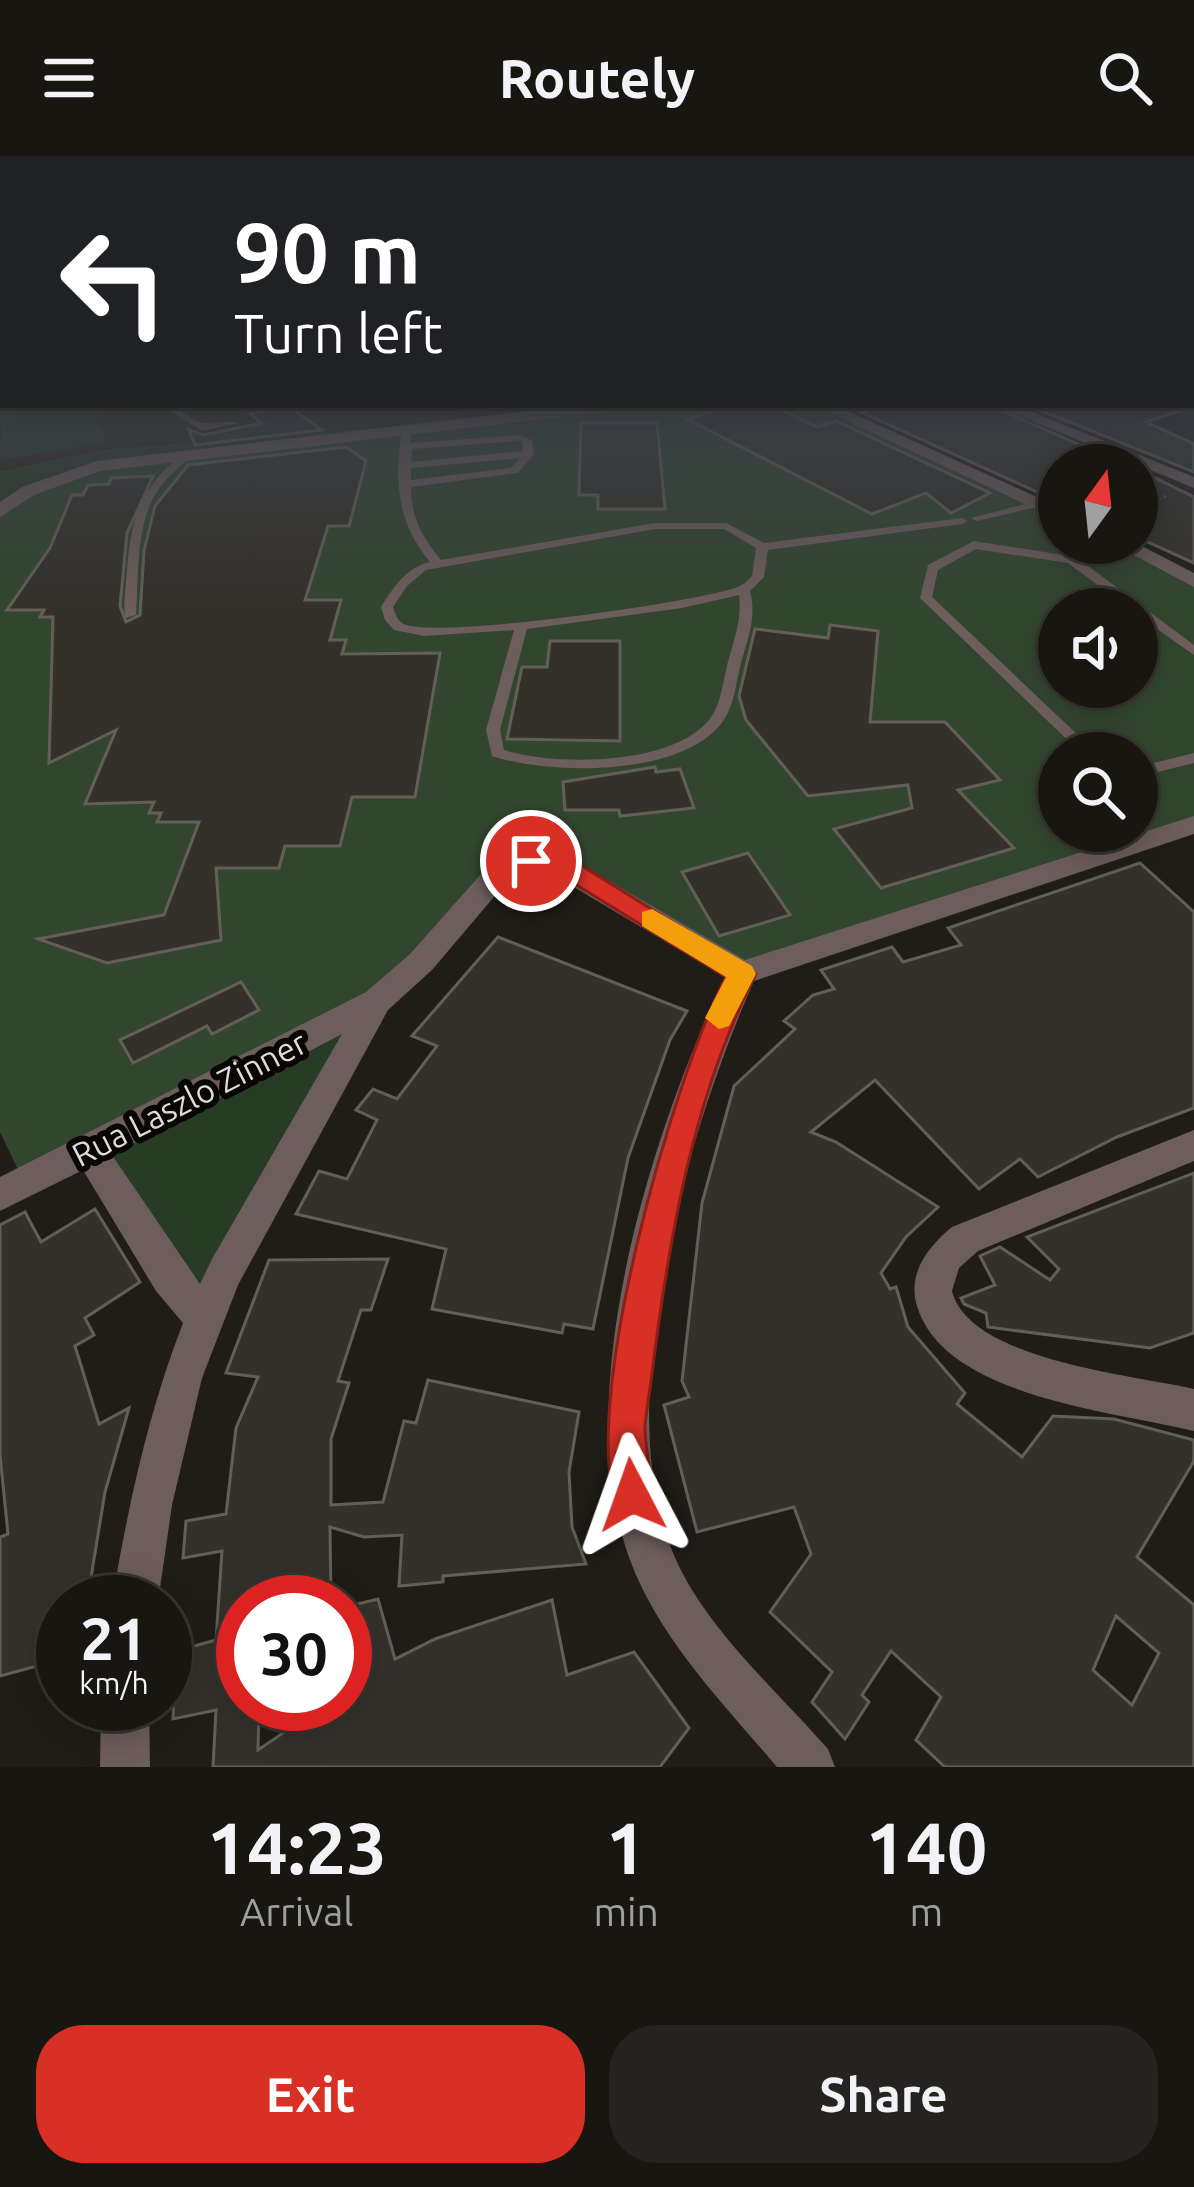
<!DOCTYPE html>
<html lang="en">
<head>
<meta charset="utf-8">
<style>
  body { margin:0; font-family:Ubuntu,sans-serif; background:#25231f; color:#f1f3f6; height:100vh; display:flex; flex-direction:column; font-size:45px; white-space:nowrap }
  * { box-sizing:border-box; margin:0 }
  p { font-size:39px; color:#9f9f9f }
  .icon { flex:none; width:66px; height:66px; fill:none; stroke:currentColor; stroke-width:2; stroke-linecap:round; stroke-linejoin:round }
  .map { position:relative; height:1611px; overflow:hidden }
  .panel { display:flex; flex-direction:column; background:#181611; flex:1 }
  .panel>* { flex:none }
  .top-card { position:absolute; left:0px; top:0px; width:1194px; height:252px; box-shadow:0 6px 30px #0003,0 0 0 3px #363531; background:#202124; color:#fff; overflow:hidden }
  .needle { width:78px; rotate:15deg }
  .buttons { position:absolute; left:1038px; top:288px; display:grid; gap:24px }
  .buttons a { display:grid; place-items:center; width:120px; height:120px; border-radius:50%; background:#181611; box-shadow:0 6px 30px #0003,0 0 0 3px #363531; font-size:60px }
  .speed { position:absolute; left:36px; top:1419px; display:flex; gap:24px; font-size:60px; font-weight:700; text-align:center }
  .speed>* { display:grid; place-content:center; width:156px; height:156px; border-radius:50%; background:#181611; box-shadow:0 6px 30px #0003,0 0 0 3px #363531; line-height:1 }
  .speed small { font-size:30px; font-weight:400 }
  .speed .limit { border:18px solid #d22; background:#fff; color:#111 }
  .pin { position:absolute; display:grid; place-items:center; width:102px; height:102px; color:#fff; margin:-51px; border:6px solid #fff; border-radius:50%; box-shadow:0 3px 12px #0007 }
  .me { position:absolute; width:132px; margin:-66px; rotate:356deg; stroke-linejoin:round; filter:drop-shadow(0 0 9px #0008) }
  .turn { display:flex; align-items:center; gap:42px; height:252px; padding:0 36px; font-size:54px }
  .turn .icon { width:156px; height:156px; stroke-width:2.5 }
  .turn b { display:block; font-size:84px; line-height:102px }
  .eta { display:flex; justify-content:space-evenly; align-items:center; height:204px; text-align:center }
  .eta b { font-size:72px; font-weight:700; line-height:84px }
  .cta { display:flex; gap:24px; margin-top:auto; padding:24px 36px }
  .cta a { flex:1; height:138px; border-radius:48px; background:#d93025; color:#fff; font-size:48px; font-weight:700; line-height:138px; text-align:center }
  .cta a+a { background:#25231f; color:#f1f3f6 }
  header { display:flex; justify-content:space-between; align-items:center; height:156px; padding:0 36px; background:#181611; font-size:54px; font-weight:700 }
  .map>svg:first-child { display:block }
  .built { fill:#2d261c }
  .green { fill:#273b25 }
  .forest { fill:#32462f; fill-rule:evenodd }
  .building { fill:#34312b; stroke:#635f58; stroke-width:3; fill-rule:evenodd }
  .lines { fill:none; stroke-linecap:round; stroke-linejoin:round }
  .path { stroke:#595751; stroke-width:3; stroke-dasharray:4.5 3; stroke-linecap:butt }
  .lane { fill:#6d5d5c; fill-rule:evenodd }
  .street { fill:#6d5d5c; fill-rule:evenodd }
  .route { fill:#d93025; stroke:#8d1f18; stroke-width:3 }
  .slow { fill:#f59e0b }
  .labels { text-anchor:middle; dominant-baseline:central; stroke-width:12; stroke-linejoin:round; paint-order:stroke }
  .street-label { font-size:33px; fill:#dedcd8; stroke:#080705 }
</style>
</head>
<body>
<header><svg class="icon" aria-label="menu" viewBox="0 0 24 24"><path d="M4 6h16M4 12h16M4 18h16"/></svg>Routely<svg class="icon" aria-label="search" viewBox="0 0 24 24"><circle cx="10" cy="10" r="6"/><path d="M15 15l6 6"/></svg></header>
<div class="map">
<svg width="1194" height="1611" viewBox="0 0 1194 1611">
  <rect width="100%" height="100%" fill="#201d17"/>
  <path class="built" d="M0 227 3 249H452L465 264 98 293 0 314Z"/>
  <g class="green">
    <path d="M3 244V249H93L107 286 0 304Z"/>
    <path d="M408 269 0 353V315L97 294Z"/>
    <path d="M357 860 204 1153 96 994Z"/>
  </g>
  <path class="forest" d="M637 249H812L1059 359V387H1121L1194 426V665L738 808 575 715 514 708 377 845 24 1026 0 976V358L60 322 188 299ZM1059 453H1137V531H1059ZM1059 597H1137V675H1059Z"/>
  <g class="building">
    <path d="M286 249 322 274 195 289 189 274 203 279 262 267 250 258Z"/>
    <path d="M732 249H771L817 271 836 265 990 337 951 357 926 337 872 358 687 263Z"/>
    <path d="M883 249H989L1126 309H1059V346L861 256Z"/>
    <path d="M1027 249H1181L1182 254 1146 266 1194 288V316Z"/>
    <path d="M581 267H657L665 353H598V339H579Z"/>
    <path d="M346 291 366 305 349 370H328L305 444H341L330 484H346L342 498 440 497 415 641H352L340 690H285L279 712H216L221 784 107 807 38 783 164 759 199 666H157L161 657H149L154 646 85 648 116 574 49 607 53 461H40L44 454H7L50 392 72 339H83L88 329 109 328 111 322 153 320 127 377 120 450 126 466 140 459 144 395 155 350 188 309Z"/>
    <path d="M1137 313 1194 341V407L1137 381Z"/>
    <path d="M830 469 878 475 870 566H945L1000 624 958 634 1014 692 881 732 834 673 912 652 908 629 808 640 746 564 739 540 755 473 828 482Z"/>
    <path d="M550 485H620V585L507 583 522 511H547Z"/>
    <path d="M655 611 656 616 680 613 694 652 620 660 619 654H565L563 626Z"/>
    <path d="M748 697 790 759 719 780 682 716Z"/>
    <path d="M1140 707 1194 756V952L1117 981 1038 1021 1020 1003 979 1033 875 924 811 976 836 986 938 1051 906 1081 881 1117 890 1133 896 1131 908 1171 965 1237 957 1248 1022 1301 1053 1260 1114 1263 1194 1284V1305L1137 1401 1194 1449V1611H945L916 1584 941 1541 891 1495 862 1539 869 1546 845 1583 812 1546 832 1516 770 1456 811 1398 794 1351 697 1376 664 1249 689 1241 682 1225 702 1047 734 930 795 873 784 865 813 839 834 833 821 814 892 791 903 806 961 789 948 772ZM1116 1460 1159 1497 1132 1549 1093 1514Z"/>
    <path d="M498 781 687 855 670 884 628 1002 593 1173 564 1168 562 1177 432 1153 446 1093 296 1058 319 1015 347 1023 377 964 356 954 373 933 397 943 437 890 412 880Z"/>
    <path d="M241 826 259 854 212 878 207 870 133 907 120 884Z"/>
    <path d="M1194 1017V1177L1150 1192 988 1171 986 1157 964 1148 961 1142 995 1129 980 1100 1000 1091 1050 1124 1059 1113 1027 1081Z"/>
    <path d="M95 1053 140 1126 85 1162 94 1179 75 1190 99 1268 129 1252 105 1336 87 1446H63V1503L0 1520V1381L8 1378 0 1299V1069L25 1056 41 1086Z"/>
    <path d="M388 1103 371 1154H361L338 1225 349 1227 331 1283V1349L383 1346 404 1265 416 1267 428 1224 579 1256 569 1316 572 1371 586 1408 443 1420V1426L399 1430 402 1379 364 1381 330 1371 331 1446H243V1548H259L258 1594 326 1548H345V1451L378 1443 395 1503 435 1483 552 1444 567 1519 634 1496 689 1572 660 1611H213L216 1554 173 1563 176 1495 216 1484 222 1395 183 1402 186 1365 226 1358 236 1272 258 1221 226 1217 269 1104Z"/>
  </g>
  <g class="lines">
    <path class="path" d="M1137 354 1166 340"/>
    <g class="lane">
      <path d="M161 249C178 249 184 260 199 266 211 270 227 264 239 267L202 275Z"/>
      <path d="M402 272 411 274V287L519 279 532 284 534 298 518 317 411 331C411 361 422 381 441 404L655 367H726L764 387 962 362 968 365 962 368 768 394 764 421 750 435C757 460 748 482 741 507 736 527 734 552 721 568 678 621 551 619 492 600L486 574 514 474 424 480 394 474 385 464 381 451C393 432 406 411 430 406 395 363 395 324 402 272ZM519 285 522 286 523 295 411 306 412 293ZM520 302 511 312 411 324V312ZM655 373H724L756 392 752 420C746 426 745 428 737 431 701 446 426 485 402 467 397 464 395 457 393 451L407 430 426 414ZM739 439C742 461 735 481 729 502 723 522 722 548 709 564 671 610 556 610 504 594L500 574 527 473 682 452Z"/>
      <path d="M184 297 193 299C181 310 167 320 158 334 135 369 139 418 136 459L125 462C123 447 126 430 127 414 131 360 141 331 184 297Z"/>
      <path d="M1037 345 1041 346V350L977 365 971 362Z"/>
      <path d="M974 385 1076 401 1194 489V499L1137 459V453H1130L1068 407 976 393 938 414 932 441 1097 597H1081L920 442 928 409Z"/>
      <path d="M1194 597V607L1137 621V611Z"/>
    </g>
    <g class="street">
      <path d="M1191 239 1194 240V250L1191 249Z"/>
      <path d="M580 249H630L622 254 100 315 34 339 0 361V346L22 331 97 305Z"/>
      <path d="M813 249H834L1059 351V364Z"/>
      <path d="M993 249H1015L1194 321V332Z"/>
      <path d="M1111 387H1136L1194 417V431Z"/>
      <path d="M1194 660V678L754 825C689 971 610 1238 671 1392 701 1469 775 1532 828 1593L835 1611H777C723 1547 660 1484 630 1404 568 1237 652 975 725 821L552 718 532 715 510 722 432 814 388 854 238 1129 202 1222 172 1349 158 1446H112C128 1350 148 1257 183 1167L156 1135 83 1014 0 1055V1021L366 836 410 798 490 708 531 696 569 702 745 804ZM342 878 212 1103 200 1128 112 999Z"/>
      <path d="M1194 974V1005L978 1095 959 1112 952 1135C969 1204 1133 1219 1194 1233V1275C1113 1255 944 1241 917 1150 907 1117 928 1091 952 1071Z"/>
      <path d="M101 1548H149L150 1611H100Z"/>
    </g>
  </g>
  <linearGradient id="sky" x2="0" y2="1"><stop stop-color="#12100d"/><stop offset="0.5" stop-color="#3c4047"/><stop offset="1" stop-color="#3c4047" stop-opacity="0"/></linearGradient>
  <rect width="1194" height="453" fill="url(#sky)"/>
  <path class="route" d="M531 696 582 710 756 818C692 942 668 1087 651 1225 649 1240 646 1256 645 1271 645 1299 656 1327 645 1353L632 1358 618 1353C577 1254 675 917 726 821L565 722 522 711 518 705Z"/>
  <path class="slow" d="M652 753 752 810 756 818 729 870 719 873 705 862 726 821 642 770V756Z"/>
  <g class="labels">
    <g class="street-label">
      <text transform="translate(189 942) rotate(-27)">Rua Laszlo Zinner</text>
    </g>
  </g>
</svg>
<div class="buttons">
<a><svg class="needle" viewBox="-14 -14 28 28"><path d="M0-13l5 13h-10z" fill="#e53935"/><path d="M0 13l5-13h-10z" fill="#9f9f9f"/></svg></a>
<a><svg class="icon" aria-label="sound" viewBox="0 0 24 24"><path d="M4 9h4l5-4v14l-5-4H4zM17 9q2 3 0 6"/></svg></a>
<a><svg class="icon" aria-label="search" viewBox="0 0 24 24"><circle cx="10" cy="10" r="6"/><path d="M15 15l6 6"/></svg></a>
</div>
<div class="speed"><div>21<small>km/h</small></div><div class="limit">30</div></div>
<div class="pin" style="left:531px;top:705px;background:#d93025"><svg class="icon" aria-label="arrive" viewBox="0 0 24 24"><path d="M6 21V4h12l-3 4 3 4H6"/></svg></div>
<svg class="me" style="left:632px;top:1339px" viewBox="-20 -20 40 40"><path d="M0-17L14 15 0 8-14 15z" fill="#d93025" stroke="#fff" stroke-width="4"/></svg>
<div class="top-card">
<div class="turn"><svg class="icon" aria-label="left" viewBox="0 0 24 24"><path d="M17 20v-9H6M10 6l-5 5 5 5"/></svg><div><b>90 m</b>Turn left</div></div>
</div>
</div>
<section class="panel">
<div class="eta">
<div><b>14:23</b><p>Arrival</p></div>
<div><b>1</b><p>min</p></div>
<div><b>140</b><p>m</p></div>
</div>
<div class="cta"><a>Exit</a><a>Share</a></div>
</section>
</body>
</html>
